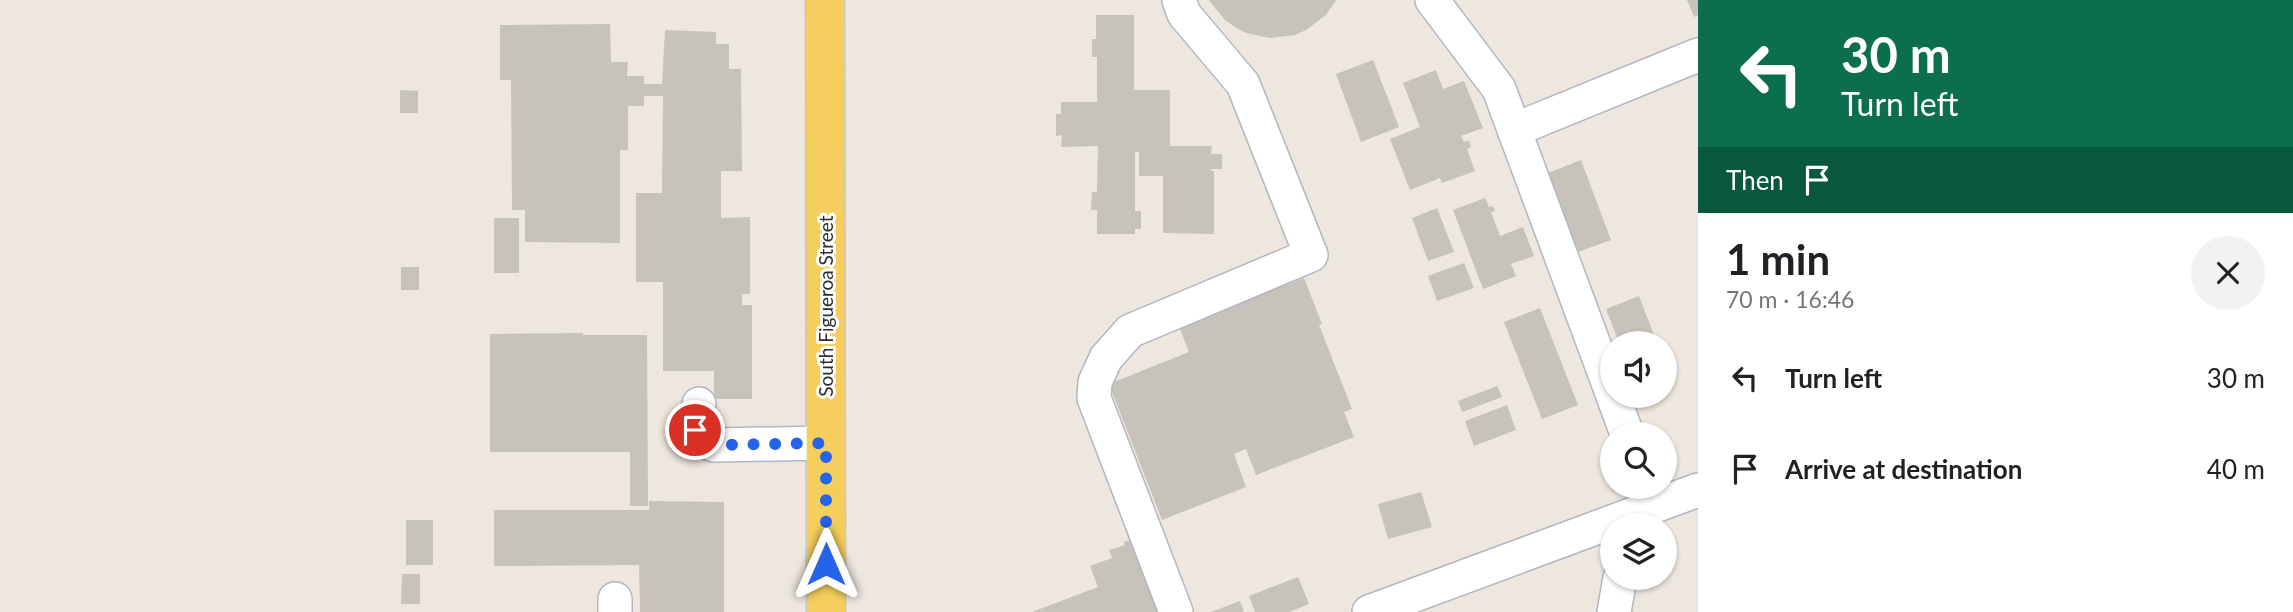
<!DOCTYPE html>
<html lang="en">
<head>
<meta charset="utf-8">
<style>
  body { margin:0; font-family:Lato,sans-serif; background:#f2f2f2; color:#202124; height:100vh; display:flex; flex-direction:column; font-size:26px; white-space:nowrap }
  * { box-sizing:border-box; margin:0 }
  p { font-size:23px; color:#757577 }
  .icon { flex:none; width:38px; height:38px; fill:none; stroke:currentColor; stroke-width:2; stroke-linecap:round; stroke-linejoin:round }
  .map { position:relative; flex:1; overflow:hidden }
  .details { display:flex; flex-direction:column; background:#fff; width:595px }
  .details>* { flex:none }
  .guide { background:#0b6e4f; color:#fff; overflow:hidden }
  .fabs { position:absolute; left:1600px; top:331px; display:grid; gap:14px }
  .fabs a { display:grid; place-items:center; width:77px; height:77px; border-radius:50%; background:#fff; box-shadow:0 2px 5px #0004; font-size:35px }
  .pin { position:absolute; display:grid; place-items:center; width:60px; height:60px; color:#fff; margin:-30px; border:4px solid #fff; border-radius:50%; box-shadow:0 2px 7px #0007 }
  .me { position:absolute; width:77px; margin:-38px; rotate:0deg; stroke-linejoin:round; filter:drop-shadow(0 0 5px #0008) }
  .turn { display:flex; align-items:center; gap:24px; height:147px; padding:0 28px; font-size:32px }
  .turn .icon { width:91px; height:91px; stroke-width:2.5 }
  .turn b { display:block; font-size:49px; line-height:60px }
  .then { display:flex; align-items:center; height:66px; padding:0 28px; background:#0003; gap:14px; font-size:26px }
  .round { display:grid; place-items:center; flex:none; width:74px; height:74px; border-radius:37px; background:#f2f2f2 }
  .headline { display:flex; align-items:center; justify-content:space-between; height:119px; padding:0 28px }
  h1 { font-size:42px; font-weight:700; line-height:52px }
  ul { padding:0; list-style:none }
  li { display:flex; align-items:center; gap:21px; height:91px; padding:0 28px }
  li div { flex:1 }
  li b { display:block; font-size:26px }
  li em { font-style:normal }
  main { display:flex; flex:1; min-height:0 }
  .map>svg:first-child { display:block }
  .building { fill:#c7c2ba }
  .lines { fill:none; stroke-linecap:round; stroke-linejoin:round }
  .minor-casing { stroke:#b3b6c0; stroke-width:36 }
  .major-casing { stroke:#c8c8c8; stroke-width:41 }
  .minor { stroke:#fff; stroke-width:33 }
  .major { stroke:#f5ce5d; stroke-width:38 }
  .route { stroke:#2563eb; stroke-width:12; stroke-dasharray:0 21.6 }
  .labels { text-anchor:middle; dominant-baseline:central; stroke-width:6; stroke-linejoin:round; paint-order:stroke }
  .street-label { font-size:19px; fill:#2d2d2d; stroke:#fff }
</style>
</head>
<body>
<main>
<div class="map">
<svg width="1698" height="612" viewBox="0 0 1698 612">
  <rect width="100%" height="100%" fill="#eee7df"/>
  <g class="building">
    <path d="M1209 0H1336L1326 15 1306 30 1295 35 1270 38 1246 33 1235 27 1225 20Z"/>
    <path d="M1687 0H1698V15L1694 17Z"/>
    <path d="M1096 15H1134V90H1170V146H1212L1211 154H1222V169H1211V171H1214V234L1163 233V176H1139V152H1135V211H1141V229H1135V234H1097V210H1091L1092 192H1097L1098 146 1061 147 1062 135 1056 136V114H1061V102H1097V57H1092V39H1096Z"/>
    <path d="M610 24 611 62H628L627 76H644V84H662L665 30 716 32V44H729V69H741L742 171H721V218L750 217V294H742V305H752V399H714V371H663V282H636V193H662L663 96H644V106H628V150H620V243L525 242V210H512L511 80H500V25Z"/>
    <path d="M1373 60 1399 127 1361 142 1336 74Z"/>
    <path d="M1436 70 1443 89 1464 81 1483 128 1461 136 1464 142 1469 141 1471 147 1467 149 1475 171 1442 183 1440 178 1410 190 1390 139 1420 127 1403 83Z"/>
    <path d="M400 90 418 91V113H400Z"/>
    <path d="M1581 160 1611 240 1578 252 1548 173Z"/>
    <path d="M1485 198 1489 207 1493 206 1495 211 1491 212 1500 236 1523 227 1534 256 1511 264 1516 276 1483 289 1453 210Z"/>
    <path d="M1437 208 1454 252 1428 261 1412 218Z"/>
    <rect x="494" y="218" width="25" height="55"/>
    <path d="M1464 263 1474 288 1437 301 1428 276Z"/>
    <rect x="401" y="267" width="18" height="23"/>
    <path d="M1304 278 1322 324 1319 325 1352 409 1344 412 1354 437 1256 475 1246 449 1234 454 1246 487 1162 520 1109 384 1189 352 1179 326Z"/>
    <path d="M1639 296 1657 343H1619L1606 309Z"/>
    <path d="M1540 308 1578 405 1542 419 1504 322Z"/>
    <path d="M583 333V335H647L648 506H630V452H490V334Z"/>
    <path d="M1497 386 1502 397 1462 412 1458 401Z"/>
    <path d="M1507 405 1516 430 1474 446 1465 421Z"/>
    <path d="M1421 492 1432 527 1388 539 1378 504Z"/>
    <path d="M649 501 724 502V612H640L639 565 494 566V510H649Z"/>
    <rect x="406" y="520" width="27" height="45"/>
    <path d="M1133 539 1158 612H1032L1098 587 1090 566 1112 558 1109 550 1125 545 1124 542Z"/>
    <path d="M402 574H420V604H401Z"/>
    <path d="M1298 577 1309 604 1289 612H1255L1249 596Z"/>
    <path d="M1240 601 1244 612H1211Z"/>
  </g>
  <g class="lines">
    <g class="minor-casing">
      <g id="minor">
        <path d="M1432 0 1499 89 1612 393"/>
        <path d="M1514 130 1698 55"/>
        <path d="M1613 396 1627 434"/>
        <path d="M699 404 695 430 703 441 714 445 826 443"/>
        <path d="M615 599V612"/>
        <path d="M1176 612 1094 398 1095 382 1106 358 1130 331 1311 255 1243 84 1184 14 1179 0"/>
        <path d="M1369 612 1698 490"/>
        <path d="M1614 612 1620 578"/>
      </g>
    </g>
    <g class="major-casing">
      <path id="major" d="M825 0 826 612"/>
    </g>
    <use href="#minor" class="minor"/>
    <use href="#major" class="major"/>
  </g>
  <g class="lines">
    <path class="route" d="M695 430 703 441 715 445 826 443V564"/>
  </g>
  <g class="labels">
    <g class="street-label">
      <text transform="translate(825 306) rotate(-90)">South Figueroa Street</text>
    </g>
  </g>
</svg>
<div class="fabs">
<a><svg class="icon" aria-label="sound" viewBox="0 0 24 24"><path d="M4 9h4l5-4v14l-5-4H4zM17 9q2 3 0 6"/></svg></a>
<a><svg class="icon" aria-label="search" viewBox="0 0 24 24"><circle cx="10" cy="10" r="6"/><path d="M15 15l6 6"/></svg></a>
<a><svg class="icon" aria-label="layers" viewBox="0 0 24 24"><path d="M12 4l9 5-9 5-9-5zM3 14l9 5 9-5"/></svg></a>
</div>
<div class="pin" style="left:695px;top:430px;background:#d93025"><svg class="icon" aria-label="arrive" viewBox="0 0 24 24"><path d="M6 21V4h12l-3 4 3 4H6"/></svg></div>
<svg class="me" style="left:826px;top:564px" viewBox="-20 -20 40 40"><path d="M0-17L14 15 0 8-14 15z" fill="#2563eb" stroke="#fff" stroke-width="4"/></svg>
</div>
<section class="details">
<div class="guide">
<div class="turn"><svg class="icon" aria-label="left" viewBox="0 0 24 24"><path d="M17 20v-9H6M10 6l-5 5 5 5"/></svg><div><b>30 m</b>Turn left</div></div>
<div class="then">Then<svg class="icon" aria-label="arrive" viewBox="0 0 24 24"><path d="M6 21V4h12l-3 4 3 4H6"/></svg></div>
</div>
<div class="headline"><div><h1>1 min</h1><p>70 m · 16:46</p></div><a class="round"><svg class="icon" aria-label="close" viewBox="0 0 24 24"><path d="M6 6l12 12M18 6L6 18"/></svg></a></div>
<ul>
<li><svg class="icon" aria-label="left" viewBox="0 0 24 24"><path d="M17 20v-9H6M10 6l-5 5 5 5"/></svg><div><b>Turn left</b></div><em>30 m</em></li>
<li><svg class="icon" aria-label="arrive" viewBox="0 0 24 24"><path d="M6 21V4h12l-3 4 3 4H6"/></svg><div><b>Arrive at destination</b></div><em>40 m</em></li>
</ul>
</section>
</main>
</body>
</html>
